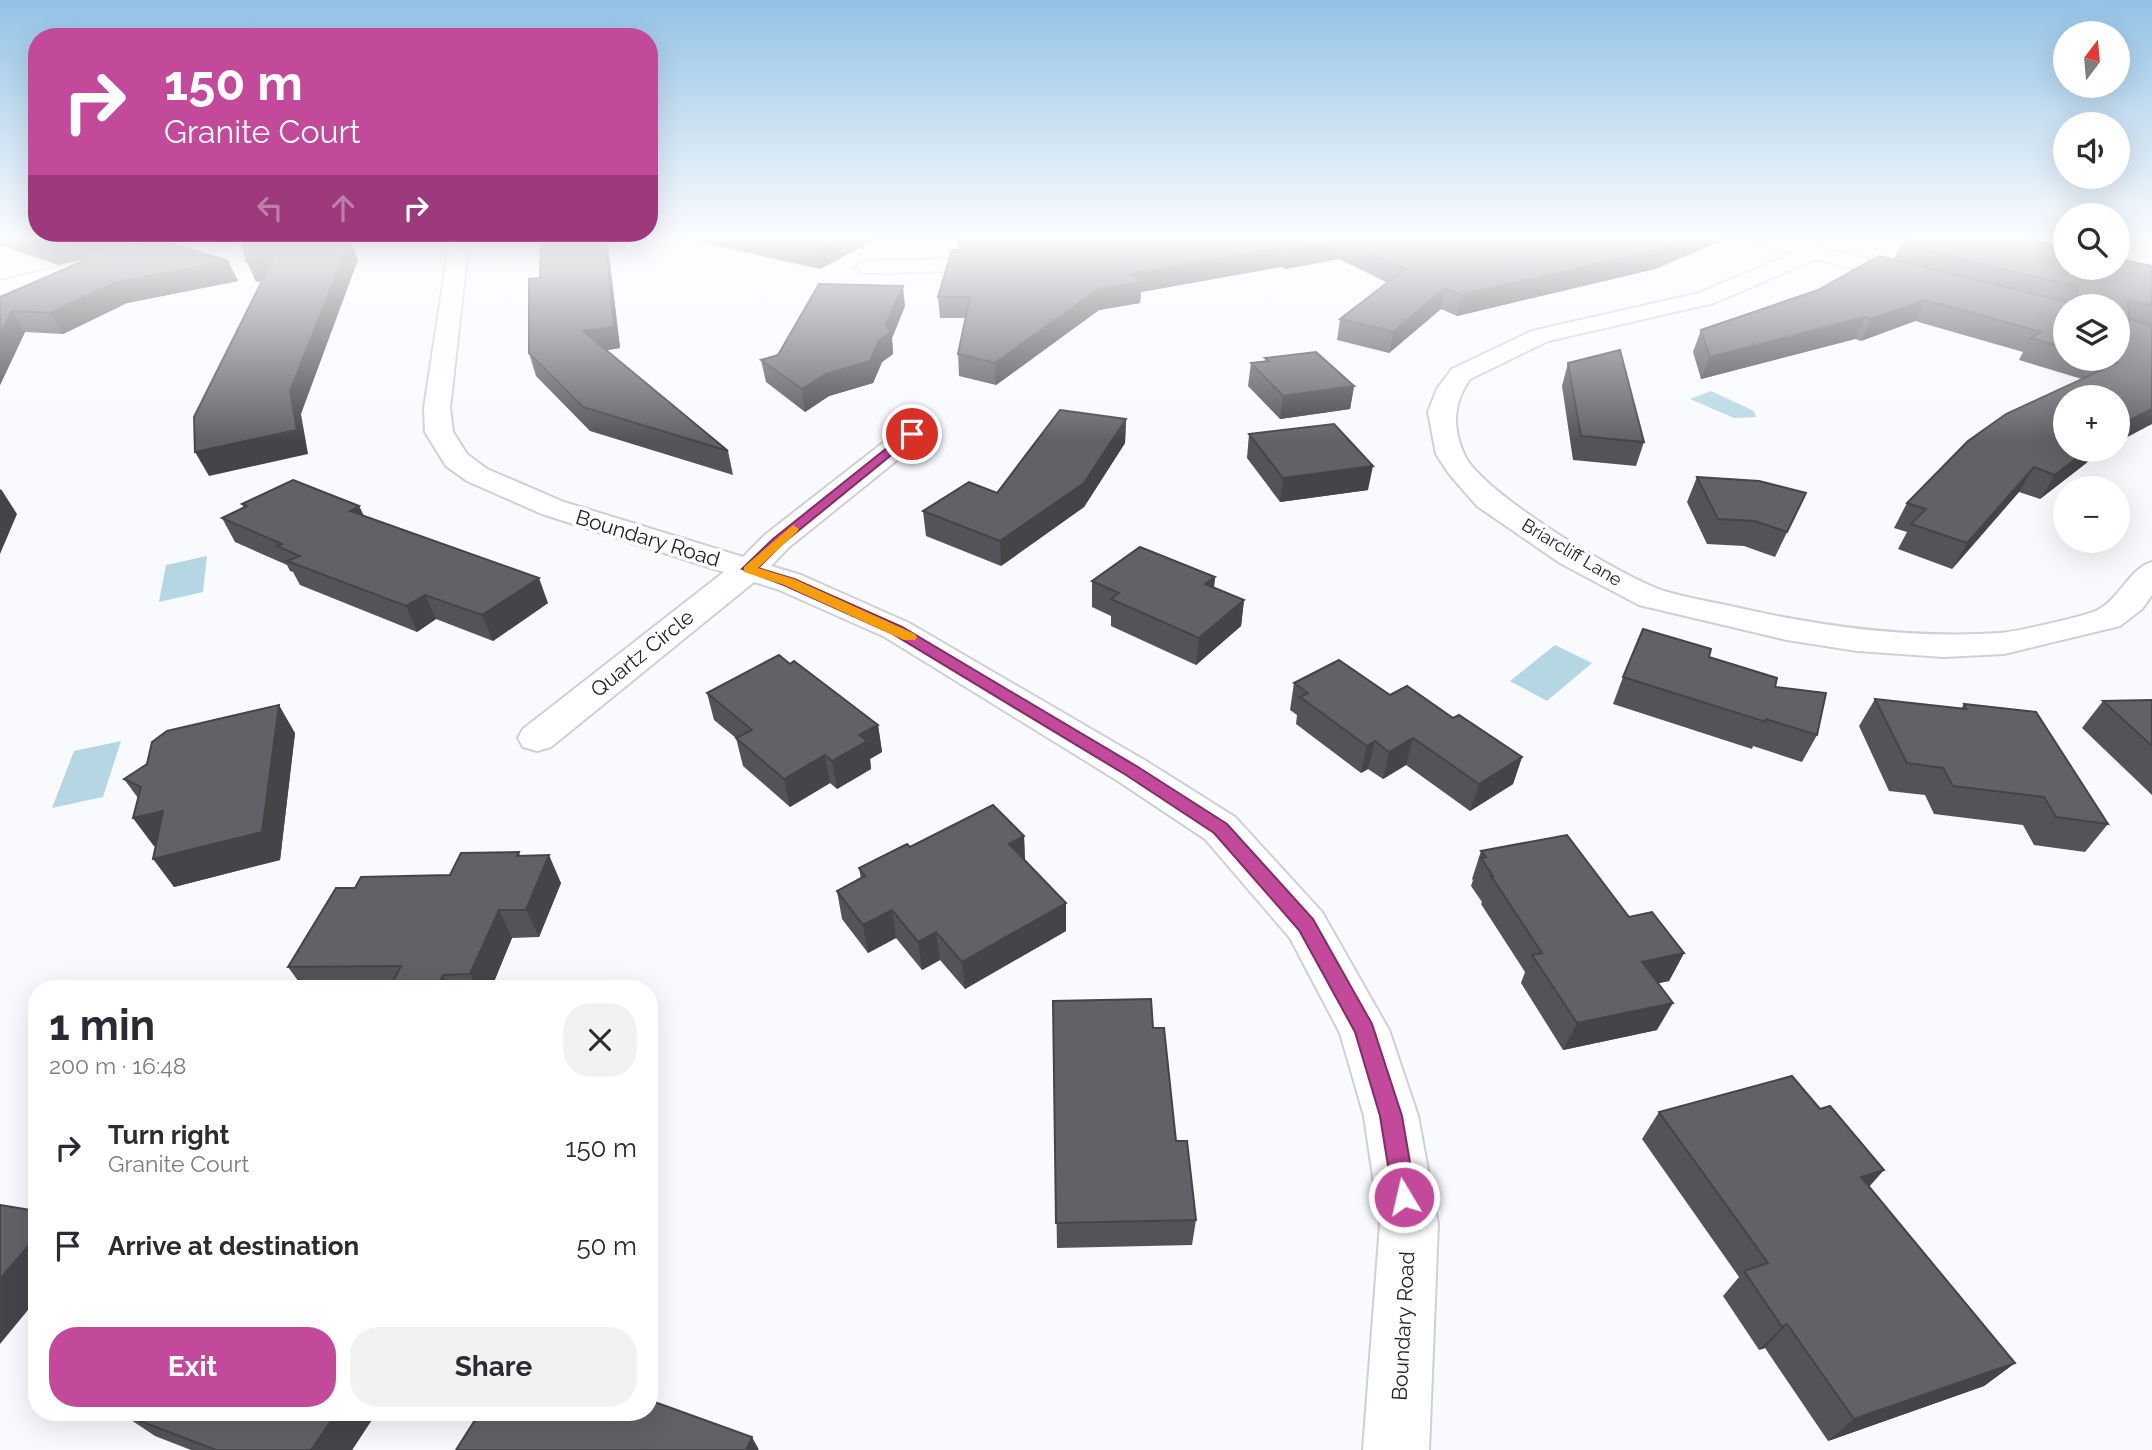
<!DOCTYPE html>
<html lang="en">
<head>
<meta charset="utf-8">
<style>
  body { margin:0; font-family:Raleway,sans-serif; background:#f2f2f3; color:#2b2b33; height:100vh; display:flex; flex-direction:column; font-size:26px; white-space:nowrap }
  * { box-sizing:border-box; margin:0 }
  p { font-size:23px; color:#7c7c81 }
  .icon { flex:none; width:38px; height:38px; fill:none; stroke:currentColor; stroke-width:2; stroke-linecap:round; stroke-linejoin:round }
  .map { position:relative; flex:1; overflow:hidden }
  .panel { position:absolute; left:28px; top:980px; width:630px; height:441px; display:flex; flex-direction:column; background:#fff; border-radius:28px; box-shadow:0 7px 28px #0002 }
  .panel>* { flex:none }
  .banner { position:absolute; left:28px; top:28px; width:630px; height:214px; border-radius:28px; box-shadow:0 7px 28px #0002; background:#c3499b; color:#fff; overflow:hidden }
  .needle { width:46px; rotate:16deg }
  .buttons { position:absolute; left:2053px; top:21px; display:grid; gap:14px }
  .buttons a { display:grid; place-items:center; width:77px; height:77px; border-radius:50%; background:#fff; box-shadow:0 7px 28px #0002; font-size:35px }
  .pin { position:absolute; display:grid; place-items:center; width:60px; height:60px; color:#fff; margin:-30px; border:4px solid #fff; border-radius:50%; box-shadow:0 2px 7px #0007 }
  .me { position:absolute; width:77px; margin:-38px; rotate:351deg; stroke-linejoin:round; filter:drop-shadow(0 0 5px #0008) }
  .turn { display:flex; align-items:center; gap:24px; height:147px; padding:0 21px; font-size:32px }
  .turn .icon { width:91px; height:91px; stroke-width:2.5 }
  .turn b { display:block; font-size:49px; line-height:60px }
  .lanes { display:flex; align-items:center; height:66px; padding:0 21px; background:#0003; justify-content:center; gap:35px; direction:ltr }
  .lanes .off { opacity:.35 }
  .round { display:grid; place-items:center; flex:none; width:74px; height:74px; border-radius:28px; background:#f2f2f3 }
  .overview { display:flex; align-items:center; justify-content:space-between; height:119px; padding:0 21px }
  h1 { font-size:42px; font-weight:700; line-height:52px }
  .button { display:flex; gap:14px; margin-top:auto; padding:14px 21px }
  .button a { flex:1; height:80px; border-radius:28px; background:#c3499b; color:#fff; font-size:28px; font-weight:700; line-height:80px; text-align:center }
  .button a+a { background:#f2f2f3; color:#2b2b33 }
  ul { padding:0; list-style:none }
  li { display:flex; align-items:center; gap:21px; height:98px; padding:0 21px }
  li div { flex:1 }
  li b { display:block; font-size:26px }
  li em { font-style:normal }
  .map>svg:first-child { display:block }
  .water { fill:#b5d7e4 }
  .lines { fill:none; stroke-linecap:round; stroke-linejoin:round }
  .minor-casing { stroke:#ced0d6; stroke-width:4 }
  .minor { fill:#fff; fill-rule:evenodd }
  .wall { fill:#535459; fill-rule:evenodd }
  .shaded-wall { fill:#434548 }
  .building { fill:#606267; stroke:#434548; stroke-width:2 }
  .route { fill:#c3499b; stroke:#7f2f65; stroke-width:2 }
  .slow { fill:#f59e0b }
  .labels { text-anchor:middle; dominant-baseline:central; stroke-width:7; stroke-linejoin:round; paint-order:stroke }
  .far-street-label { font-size:18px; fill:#252628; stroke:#fff }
  .street-label { font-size:21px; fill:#252628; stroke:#fff }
</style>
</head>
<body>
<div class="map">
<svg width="2152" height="1450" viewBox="0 0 2152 1450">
  <rect width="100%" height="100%" fill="#f8fafe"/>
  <g class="water">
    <path d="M1711 391 1754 411 1756 417 1734 418 1690 399Z"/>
    <path d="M207 556 203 592 159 602 166 565Z"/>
    <path d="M1555 645 1592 663 1547 701 1510 681Z"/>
    <path d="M121 741 103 797 52 808 74 751Z"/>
  </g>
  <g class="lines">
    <g class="minor-casing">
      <g id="minor">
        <path d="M207 238H250L247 242 240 244 112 267 0 295V281L112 255Z"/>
        <path d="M437 238H457L467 256 450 408 453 432 467 454 487 469 564 502 743 557 766 534 902 428 912 426 922 428 926 434 922 440 788 548 771 566 801 575 909 623 1146 761 1235 817 1322 912 1389 1030 1418 1116 1438 1224 1429 1450H1363L1380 1224 1364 1116 1340 1033 1290 938 1205 839 1118 781 885 637 777 589 754 582 551 747 537 751 523 747 518 738 523 729 724 572 542 514 467 481 446 466 425 432 424 408 446 264 447 256Z"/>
        <path d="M1749 238H1782L1922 273 1925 278 1922 283 1914 284 1816 259 1714 303 1548 341 1470 379C1453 403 1452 427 1464 454 1481 493 1622 577 1664 591 1684 597 1705 601 1726 605 1816 626 1907 639 2000 633 2014 632 2087 616 2098 610 2120 598 2130 568 2152 562V595L2142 609 2120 626 2004 654 1944 657 1857 651 1787 640 1639 605 1560 563 1477 506 1449 474 1436 454 1428 412 1437 389 1452 369 1532 331 1699 293 1794 253 1752 242Z"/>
        <path d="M999 254 1006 256 1009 260 1006 264 955 271 867 273 860 271 856 267 860 263 867 261 955 259Z"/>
      </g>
    </g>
    <use href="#minor" class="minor"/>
  </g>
  <g class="wall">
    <path d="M0 238H128L131 245 228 261 238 281 127 303 63 334 25 332 0 385V297L81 261 80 260 58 265 0 245Z"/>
    <path d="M535 238H607L620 348 607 350 728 451 733 475 590 431 536 376 529 353 540 278V242Z"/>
    <path d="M681 238H878L820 269Z"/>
    <path d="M957 238H1728L1655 269 1457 316 1441 309 1389 353 1337 340 1340 319 1388 283 1339 259 1285 269 1281 267 1141 292 1140 303 1099 310 996 385 959 376 958 354 966 318H940L938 297 958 250Z"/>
    <path d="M1901 244 2152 266V424L2065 450H2103L2040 499 2019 492 1952 569 1898 549 1907 532 1894 528 1907 503 2082 379 2019 360 2023 352 1915 321 1861 341 1855 339 1701 379 1693 352 1701 330 1818 290 1894 259ZM2065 306 2118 359H2065Z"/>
    <path d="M905 306 892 338 893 354 882 362 873 383 829 396 805 412 766 382 761 360 778 355Z"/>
    <path d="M1265 358 1354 386 1350 409 1280 419 1248 386 1251 363 1265 361Z"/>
    <path d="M1568 363 1644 442 1636 466 1573 460 1562 386Z"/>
    <path d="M1126 419 1125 443 1084 507 1001 566 926 536 923 511 997 493Z"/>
    <path d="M1249 434 1368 490 1280 502 1247 458Z"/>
    <path d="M1697 477 1794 518 1775 557 1744 546 1707 544 1687 502Z"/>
    <path d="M242 504 359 506 364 516 548 603 493 641 436 619 417 632 300 585 293 572 290 571 287 565 235 542 222 518 244 508Z"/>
    <path d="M1215 577 1214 587 1244 600 1241 626 1196 665 1111 626V616L1092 607V581Z"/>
    <path d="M1709 657 1775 687 1817 735 1802 762 1753 746 1752 749 1613 704 1623 677Z"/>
    <path d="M790 664 878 725 882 752 870 759 871 769 837 789 830 783 790 807 743 766 736 738 714 720 707 693Z"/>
    <path d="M1294 683 1390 695 1453 718 1522 757 1513 784 1470 811 1406 765 1383 779 1368 769 1361 773 1296 724 1297 715 1290 710Z"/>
    <path d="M1875 699 1961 709 1964 704 2108 824 2085 852 2034 845 2023 825 1934 814 1925 795 1889 791 1859 726Z"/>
    <path d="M2152 700V795L2082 728 2103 701Z"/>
    <path d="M295 733 280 860 174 887 156 846H154L133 818 138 798 124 779Z"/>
    <path d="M1024 836 1025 861 1066 931 965 989 940 960 922 970 896 938 868 953 842 919 837 891 861 879 859 868 910 847Z"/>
    <path d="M1481 851 1629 917 1684 953 1669 981 1658 983 1657 1030 1563 1050 1521 983 1525 972 1481 904 1482 902 1471 886 1473 880 1472 879Z"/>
    <path d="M519 852 520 856 561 883 539 937 512 938 491 989H304L288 967 450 875Z"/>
    <path d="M1053 1001 1153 1028 1176 1141 1196 1220 1192 1245 1057 1248Z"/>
    <path d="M1659 1112 1869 1187 2015 1363 1984 1386 1828 1441 1765 1348 1759 1350 1723 1296 1739 1277 1642 1139Z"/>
    <path d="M124 1412H377L352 1450H191L155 1436 122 1414Z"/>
  </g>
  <g class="shaded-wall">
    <path d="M82 238H128L133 249 78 255 80 260 58 265 47 245Z"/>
    <path d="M605 238H607L620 348 589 353 583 331Z"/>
    <path d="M839 238H878L820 269 817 249Z"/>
    <path d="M957 238H1095L958 253Z"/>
    <path d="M1689 238H1728L1655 269 1457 316 1461 295Z"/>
    <path d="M350 240 358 260 301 414 308 454 209 476 195 452 290 391Z"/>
    <path d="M1342 240 1339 259 1285 269 1288 249Z"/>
    <path d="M1283 247 1281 267 1141 292 1140 303 1099 310 996 385 995 363 1099 289 1130 274Z"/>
    <path d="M274 257 283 277 256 282 247 262Z"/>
    <path d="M228 261 238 281 127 303 63 334 50 313 116 282Z"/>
    <path d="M903 286 905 306 892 338 893 354 882 362 873 383 829 396 805 412 802 389 886 325Z"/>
    <path d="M1445 288 1441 309 1389 353 1393 332Z"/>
    <path d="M1925 300 1915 321 1861 341 1871 319Z"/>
    <path d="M12 311 25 332 0 385V335Z"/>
    <path d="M1865 317 1855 339 1701 379 1710 357Z"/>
    <path d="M1354 386 1350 409 1280 419 1283 396Z"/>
    <path d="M2152 409V424L2118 442V426Z"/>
    <path d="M1126 419 1125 443 1084 507 1001 566 1000 541Z"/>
    <path d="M2087 450H2103L2040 499 2055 475Z"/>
    <path d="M1373 466 1368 490 1280 502 1283 478Z"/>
    <path d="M2034 467 2019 492 1952 569 1967 543Z"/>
    <path d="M1 489 17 514 0 554V490Z"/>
    <path d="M359 506 370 530 350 511Z"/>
    <path d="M1215 577 1212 603 1205 584Z"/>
    <path d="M539 578 548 603 493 641 482 615Z"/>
    <path d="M425 595 436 619 417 632 406 606Z"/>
    <path d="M1244 600 1241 626 1196 665 1199 638Z"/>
    <path d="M279 705 295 733 280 860 174 887 153 859Z"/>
    <path d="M878 725 882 752 870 759 871 769 837 789 832 761 859 735Z"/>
    <path d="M1413 738 1406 765 1383 779 1389 752Z"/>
    <path d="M1375 741 1368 769 1361 773 1367 746Z"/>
    <path d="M825 755 830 783 790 807 784 779Z"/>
    <path d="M1522 757 1513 784 1470 811 1479 784Z"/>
    <path d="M163 811 184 839 154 846 133 818Z"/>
    <path d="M1024 836 1025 864 1009 844Z"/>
    <path d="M549 855 561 883 539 937 526 910Z"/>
    <path d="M1066 903V931L965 989 962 962Z"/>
    <path d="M499 910 512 938 491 989H478L470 974Z"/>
    <path d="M892 910 896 938 868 953 863 925Z"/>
    <path d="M936 932 940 960 922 970 918 942Z"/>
    <path d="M1684 953 1669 981 1628 990 1642 962Z"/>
    <path d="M443 975 451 989H437Z"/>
    <path d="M1673 1003 1657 1030 1563 1050 1577 1023Z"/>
    <path d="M1884 1170 1861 1196V1177Z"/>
    <path d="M37 1236V1299L0 1344V1279Z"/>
    <path d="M1787 1324 1765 1348 1759 1350 1782 1327Z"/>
    <path d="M2015 1363 1984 1386 1828 1441 1854 1419Z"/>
    <path d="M337 1412H377L352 1450H311Z"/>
    <path d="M752 1437 759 1450H746Z"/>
  </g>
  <g class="building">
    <path d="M25 238H82L47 245Z"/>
    <path d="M241 238H348L350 240 290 391 297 430 195 452 194 417 274 257 247 262Z"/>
    <path d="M541 238H605L614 327 583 331 728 451 583 407 529 353V279L540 278Z"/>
    <path d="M765 238H839L817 249Z"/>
    <path d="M1074 238H1689L1661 249 1461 295 1445 288 1393 332 1340 319 1405 269 1342 240 1288 249 1283 247 1130 274 1141 282 1099 289 995 363 958 354 970 297H938L952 250 1011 247Z"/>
    <path d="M1911 238H2021L2065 247V268H2118V259L2152 266V306L2131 300 2128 303 2129 319 2152 326V409L2118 426V397H2065V450H2087L2055 475 2034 467 1967 543 1911 524 1926 509 1907 503 1968 441 2006 414 2117 363 2103 359H2118V306H2065V348L2031 338 2041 332 1925 300 1871 319 1865 317 1710 357 1701 330 1818 290 1879 256 2079 305 2077 287 1901 244Z"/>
    <path d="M159 240 228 261 116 282 50 313 12 311 0 335V297L88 259 78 255 102 250Z"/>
    <path d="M819 284 903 286 886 325 891 332 879 340 870 361 826 374 802 389 761 360 778 355Z"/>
    <path d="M1620 350 1644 442 1581 436 1568 363Z"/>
    <path d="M1316 352 1354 386 1283 396 1251 363 1269 361 1265 358Z"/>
    <path d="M1060 410 1126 419 1084 483 1000 541 923 511 969 482 997 493Z"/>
    <path d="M1334 424 1373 466 1283 478 1249 434Z"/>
    <path d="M1697 477 1759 481 1806 493 1787 532 1755 521 1718 519Z"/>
    <path d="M293 480 359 506 350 511 539 578 482 615 425 595 406 606 287 561 300 556 277 546 282 544 222 518 247 506 242 504Z"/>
    <path d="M1140 547 1215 577 1205 584 1244 600 1199 638 1111 599 1119 593 1092 581Z"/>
    <path d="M1643 629 1711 649 1709 657 1777 678 1775 687 1826 693 1817 735 1766 719V722L1623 677Z"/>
    <path d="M779 655 790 664 794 661 878 725 859 735 867 741 832 761 825 755 784 779 736 738 752 730 707 693Z"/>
    <path d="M1339 660 1390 695 1407 686 1453 718 1459 715 1522 757 1479 784 1413 738 1389 752 1375 741 1367 746 1300 697 1308 693 1294 683Z"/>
    <path d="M1875 699 1966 709 1964 704 2036 712 2108 824 2056 817 2044 797 1953 786 1943 768 1907 763Z"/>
    <path d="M2152 700V746L2103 701Z"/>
    <path d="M279 705 262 832 153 859 163 811 133 818 141 787 124 779 147 764 152 742 167 731Z"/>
    <path d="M993 805 1024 836 1009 844 1066 903 962 962 936 932 918 942 892 910 863 925 837 891 865 876 859 868 907 844 910 847Z"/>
    <path d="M1567 835 1629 917 1652 912 1684 953 1642 962 1673 1003 1577 1023 1532 955 1542 953 1491 876H1493L1481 858 1486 857 1481 851Z"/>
    <path d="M519 852 517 856 549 855 526 910H499L470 974 443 975 437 989H389L401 966 288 967 336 888H355L361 877 450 875 461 853Z"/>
    <path d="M1151 999 1153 1028H1164L1176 1141H1187L1196 1220 1056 1223 1053 1001Z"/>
    <path d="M1792 1076 1820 1109 1830 1106 1884 1170 1861 1177 2015 1363 1854 1419 1787 1324 1782 1327 1744 1271 1768 1263 1659 1112Z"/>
    <path d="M0 1205 37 1211V1236L0 1279Z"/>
    <path d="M649 1400 752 1437 746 1450H456L480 1412H649Z"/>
    <path d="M124 1412H337L311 1450H216L122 1414Z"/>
  </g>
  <linearGradient id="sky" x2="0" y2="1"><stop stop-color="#93c2e6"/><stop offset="0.54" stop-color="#fcfdff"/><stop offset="1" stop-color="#fcfdff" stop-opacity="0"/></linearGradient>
  <rect width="2152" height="441" fill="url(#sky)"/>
  <path class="route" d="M908 431 917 434 782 544 758 568 794 579 902 627 1138 767 1227 824 1313 919 1372 1024 1402 1116 1416 1197 1413 1205 1404 1208 1396 1205 1393 1197 1380 1116 1355 1032 1299 930 1214 833 1126 775 891 633 784 585 742 569 773 539Z"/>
  <path class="slow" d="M793 525 799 529 797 532 758 568 794 579 915 634 917 637 915 640H904L784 585 744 572V567Z"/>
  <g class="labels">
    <g class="far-street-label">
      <text transform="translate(1572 552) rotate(31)">Briarcliff Lane</text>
    </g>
    <g class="street-label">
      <text transform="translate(648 538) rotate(17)">Boundary Road</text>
      <text transform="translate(642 653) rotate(-39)">Quartz Circle</text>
      <text transform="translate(1403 1326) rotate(-87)">Boundary Road</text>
    </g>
  </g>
</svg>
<div class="buttons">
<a><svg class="needle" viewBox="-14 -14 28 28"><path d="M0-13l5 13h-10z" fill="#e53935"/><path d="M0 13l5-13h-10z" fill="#7c7c81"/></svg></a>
<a><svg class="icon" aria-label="sound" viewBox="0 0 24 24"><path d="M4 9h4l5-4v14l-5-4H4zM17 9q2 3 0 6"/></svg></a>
<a><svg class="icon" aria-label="search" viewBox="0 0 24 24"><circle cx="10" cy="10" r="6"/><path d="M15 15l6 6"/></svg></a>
<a><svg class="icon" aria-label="layers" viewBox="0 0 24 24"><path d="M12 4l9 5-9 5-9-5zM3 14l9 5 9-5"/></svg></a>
<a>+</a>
<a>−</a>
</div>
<div class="pin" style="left:912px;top:434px;background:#d93025"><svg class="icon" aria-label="arrive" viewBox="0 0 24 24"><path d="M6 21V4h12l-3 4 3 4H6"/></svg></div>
<svg class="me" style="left:1404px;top:1197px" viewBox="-20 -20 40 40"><circle r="17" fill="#c3499b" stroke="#fff" stroke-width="3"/><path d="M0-11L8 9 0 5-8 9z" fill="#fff"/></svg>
<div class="banner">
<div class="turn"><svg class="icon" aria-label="right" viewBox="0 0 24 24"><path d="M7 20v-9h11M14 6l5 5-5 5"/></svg><div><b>150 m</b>Granite Court</div></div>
<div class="lanes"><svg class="icon off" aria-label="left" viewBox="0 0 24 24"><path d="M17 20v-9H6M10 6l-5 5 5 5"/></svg><svg class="icon off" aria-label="ahead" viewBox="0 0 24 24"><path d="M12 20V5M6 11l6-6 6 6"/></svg><svg class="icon" aria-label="right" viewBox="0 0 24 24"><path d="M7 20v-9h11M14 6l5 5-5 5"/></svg></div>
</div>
<section class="panel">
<div class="overview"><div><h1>1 min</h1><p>200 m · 16:48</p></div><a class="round"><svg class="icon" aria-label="close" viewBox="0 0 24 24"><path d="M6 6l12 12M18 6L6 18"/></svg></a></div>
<ul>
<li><svg class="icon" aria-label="right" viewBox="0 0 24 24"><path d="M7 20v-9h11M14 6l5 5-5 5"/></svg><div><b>Turn right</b><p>Granite Court</p></div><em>150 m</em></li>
<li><svg class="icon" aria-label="arrive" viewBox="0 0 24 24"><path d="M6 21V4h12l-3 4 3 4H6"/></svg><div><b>Arrive at destination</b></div><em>50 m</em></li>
</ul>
<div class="button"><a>Exit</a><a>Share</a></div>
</section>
</div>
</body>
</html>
